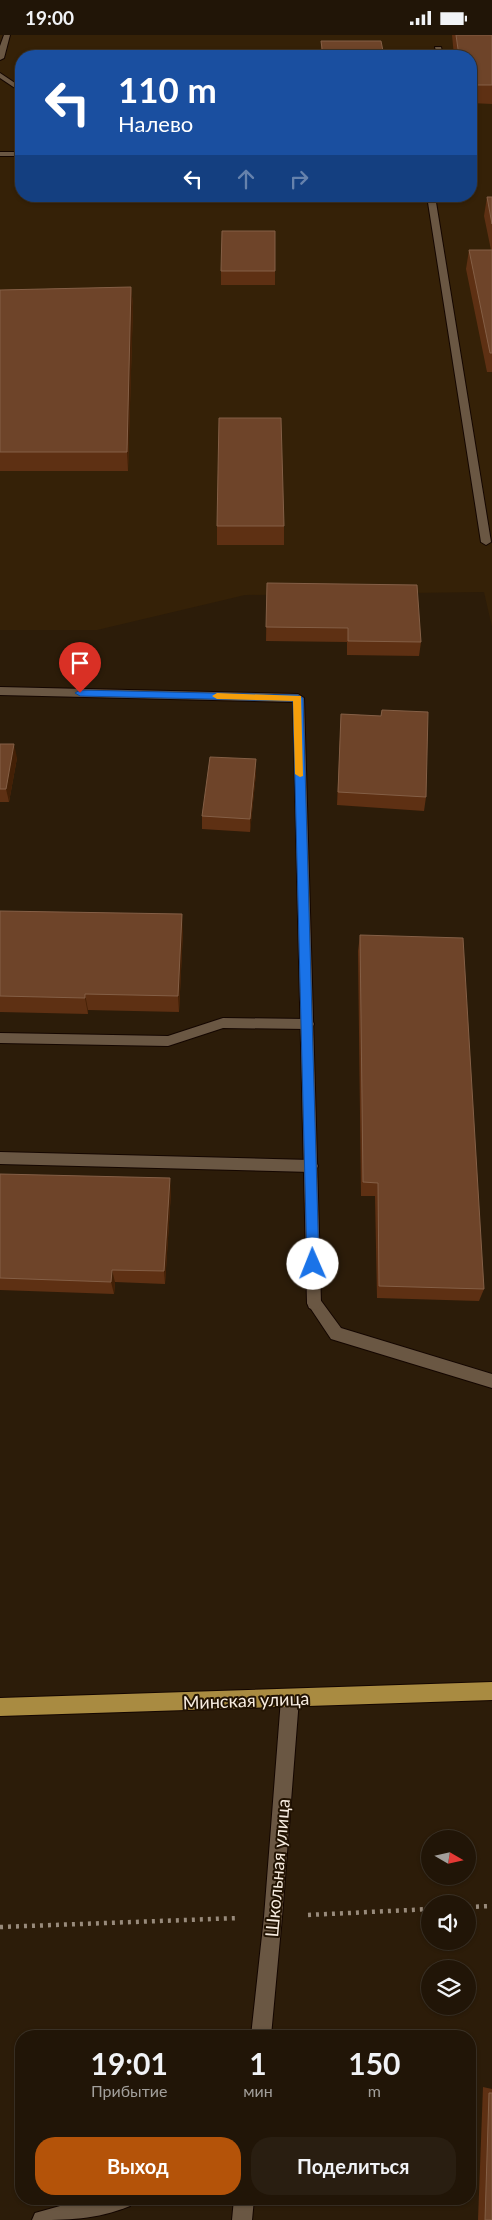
<!DOCTYPE html>
<html lang="ru">
<head>
<meta charset="utf-8">
<style>
  body { margin:0; font-family:Lato,sans-serif; background:#291e11; color:#f1f3f6; height:100vh; display:flex; flex-direction:column; font-size:19px; white-space:nowrap }
  * { box-sizing:border-box; margin:0 }
  p { font-size:16px; color:#a29f9b }
  .icon { flex:none; width:28px; height:28px; fill:none; stroke:currentColor; stroke-width:2; stroke-linecap:round; stroke-linejoin:round }
  .map { position:relative; flex:1; overflow:hidden }
  .details { position:absolute; left:15px; top:1995px; width:461px; height:175px; display:flex; flex-direction:column; background:#211507; border-radius:20px; box-shadow:0 1px 4px #0004,0 0 0 1px #3e3428 }
  .details>* { flex:none }
  .hud { position:absolute; left:15px; top:15px; width:462px; height:152px; border-radius:20px; box-shadow:0 1px 4px #0004,0 0 0 1px #3e3428; background:#1a4fa0; color:#fff; overflow:hidden }
  .needle { width:32px; rotate:99deg }
  .fabs { position:absolute; left:421px; top:1795px; display:grid; gap:10px }
  .fabs a { display:grid; place-items:center; width:55px; height:55px; border-radius:50%; background:#211507; box-shadow:0 1px 4px #0004,0 0 0 1px #3e3428; font-size:25px }
  .pin { position:absolute; display:grid; place-items:center; width:42px; height:42px; color:#fff; margin:-51px -21px; border-radius:50% 50% 50% 0; rotate:-45deg; box-shadow:0 0 5px #0007 }
  .pin .icon { rotate:45deg }
  .me { position:absolute; width:55px; margin:-28px; rotate:359deg; stroke-linejoin:round; filter:drop-shadow(0 0 4px #0008) }
  .turn { display:flex; align-items:center; gap:18px; height:105px; padding:0 20px; font-size:22px }
  .turn .icon { width:65px; height:65px; stroke-width:2.5 }
  .turn b { display:block; font-size:35px; line-height:42px }
  .lanes { display:flex; align-items:center; height:48px; padding:0 20px; background:#0003; justify-content:center; gap:25px; direction:ltr }
  .lanes .off { opacity:.35 }
  .eta { display:flex; justify-content:space-evenly; align-items:center; height:85px; text-align:center }
  .eta b { font-size:30px; font-weight:700; line-height:35px }
  .cta { display:flex; gap:10px; margin-top:auto; padding:10px 20px }
  .cta a { flex:1; height:58px; border-radius:20px; background:#b45309; color:#fff; font-size:20px; font-weight:700; line-height:58px; text-align:center }
  .cta a+a { background:#291e11; color:#f1f3f6 }
  .status { display:flex; justify-content:space-between; align-items:center; height:35px; padding:0 25px; background:#211507; direction:ltr }
  .status svg { height:14px; fill:currentColor }
  .map>svg:first-child { display:block }
  .built { fill:#352107; fill-rule:evenodd }
  .lines { fill:none; stroke-linecap:round; stroke-linejoin:round }
  .service-casing { stroke:#140600; stroke-width:2 }
  .minor-casing { stroke:#140600; stroke-width:2 }
  .primary-casing { stroke:#140600; stroke-width:2 }
  .path { stroke:#988a7b; stroke-width:4.5; stroke-dasharray:3 5; stroke-linecap:butt }
  .service { fill:#6a5743; fill-rule:evenodd }
  .minor { fill:#6a5743; fill-rule:evenodd }
  .primary { fill:#a98b41; fill-rule:evenodd }
  .wall { fill:#5e3013 }
  .shaded-wall { fill:#432006 }
  .building { fill:#6e4429; stroke:#845f46 }
  .route { fill:#1a73e8; stroke:#114b97 }
  .slow { fill:#f59e0b }
  .labels { text-anchor:middle; dominant-baseline:central; stroke-width:4; stroke-linejoin:round; paint-order:stroke }
  .near-street-label { font-size:18px; fill:#f7ece0; stroke:#221302 }
</style>
</head>
<body>
<div class="status"><b>19:00</b><svg viewBox="0 0 49 12"><path d="M0 12V9h3v3zM5 12V6h3v6zM10 12V3h3v9zM15 12V0h3v12zM26 1h20v11H26zM47 4h2v5h-2z"/></svg></div>
<div class="map">
<svg width="492" height="2185" viewBox="0 0 492 2185">
  <rect width="100%" height="100%" fill="#2c1c09"/>
  <path class="built" d="M0 0H492V592L484 557 245 560 97 595H0ZM21 21H471V161H21Z"/>
  <g class="lines">
    <g class="service-casing">
      <g id="service">
        <path d="M4 0H10L4 23 0 25V11Z"/>
        <path d="M435 12H441L443 21H437Z"/>
        <path d="M0 38 21 52V57L0 43Z"/>
        <path d="M223 983 307 984 312 985 314 989 312 993 307 994 223 993 168 1011 0 1008V998L168 1001Z"/>
        <path d="M0 1117 311 1125 316 1127 318 1131 316 1135 311 1137 0 1129Z"/>
        <path d="M314 1261 319 1263 341 1293 492 1339V1353L331 1304 307 1268 309 1263Z"/>
        <path d="M85 2164H133L130 2171C96 2185 67 2185 32 2185L35 2178Z"/>
      </g>
    </g>
    <g class="minor-casing">
      <g id="minor">
        <rect x="0" y="117" width="21" height="4"/>
        <path d="M427 161H435L491 507 486 510 481 507Z"/>
        <path d="M0 652 298 659 304 663 321 1268 319 1273 314 1275 309 1273 307 1268 293 667 0 660Z"/>
        <path d="M290 1655 296 1658 299 1664 282 1882 271 2001H251L264 1882 281 1664 284 1658Z"/>
        <path d="M234 2164H254L252 2185H232Z"/>
      </g>
    </g>
    <g class="primary-casing">
      <path id="primary" d="M492 1647V1665L0 1681V1663Z"/>
    </g>
    <g class="path">
      <path d="M468 1872 492 1871"/>
      <path d="M308 1880 430 1874"/>
      <path d="M0 1892 239 1883"/>
    </g>
    <use href="#service" class="service"/>
    <use href="#minor" class="minor"/>
    <use href="#primary" class="primary"/>
  </g>
  <g class="wall">
    <path d="M452 0H492V69L471 68V21H454Z"/>
    <path d="M321 6 384 21H321Z"/>
    <path d="M487 162H492V337H487L466 234 469 215H491L484 181Z"/>
    <rect x="221" y="236" width="54" height="14"/>
    <path d="M131 252 133 271 128 436H0V255Z"/>
    <rect x="217" y="491" width="67" height="19"/>
    <path d="M267 548 421 607 419 621 347 620V607L266 606Z"/>
    <path d="M382 675 426 762 424 776 337 770 341 679 381 681Z"/>
    <path d="M0 709 17 723 9 767H0Z"/>
    <path d="M256 724V738L250 797 202 794V781Z"/>
    <path d="M0 876 183 896 179 977 88 975V979L0 977Z"/>
    <path d="M360 900 484 1254 479 1266 377 1263 375 1161H361L358 916Z"/>
    <path d="M0 1139 171 1157 165 1249 115 1247 114 1259 0 1255Z"/>
    <path d="M483 2052 492 2054V2185H478Z"/>
  </g>
  <g class="shaded-wall">
    <path d="M131 252 133 271 128 436 127 417Z"/>
    <path d="M14 709 17 723 9 767 6 754Z"/>
    <path d="M256 724V738L250 797V784Z"/>
    <path d="M182 879 183 896 179 977 178 961Z"/>
    <path d="M85 959 88 975V979L85 963Z"/>
    <path d="M170 1143 171 1157 165 1249 164 1236Z"/>
    <path d="M112 1235 115 1247 114 1259 111 1247Z"/>
  </g>
  <g class="building">
    <path d="M456 0H492V50H471V21H459Z"/>
    <path d="M321 6H381L384 21H323Z"/>
    <path d="M487 162H492V189Z"/>
    <path d="M222 196H275V236H221Z"/>
    <path d="M469 215H492V318H490Z"/>
    <path d="M131 252 127 417H0V255Z"/>
    <path d="M219 383H281L284 491H217Z"/>
    <path d="M267 548 417 550 421 607 348 606V593L266 592Z"/>
    <path d="M382 675 428 677 426 762 338 757 341 679 381 681Z"/>
    <path d="M0 709H14L6 754H0Z"/>
    <path d="M210 722 256 724 250 784 202 781Z"/>
    <path d="M0 876 182 879 178 961 85 959V963L0 961Z"/>
    <path d="M360 900 463 903 484 1254 379 1251 378 1148 363 1147Z"/>
    <path d="M0 1139 170 1143 164 1236 112 1235 111 1247 0 1243Z"/>
    <path d="M489 2058H492V2185H485Z"/>
  </g>
  <path class="route" d="M80 655 298 660 303 663 319 1229 318 1233 313 1234 309 1233 307 1229 293 666 80 661 75 658Z"/>
  <path class="slow" d="M217 658 301 661 303 741 300 742 295 739 293 666 217 664 212 661Z"/>
  <g class="labels">
    <g class="near-street-label">
      <text transform="translate(246 1665) rotate(-2)">Минская улица</text>
      <text transform="translate(277 1833) rotate(-85)">Школьная улица</text>
    </g>
  </g>
</svg>
<div class="fabs">
<a><svg class="needle" viewBox="-14 -14 28 28"><path d="M0-13l5 13h-10z" fill="#e53935"/><path d="M0 13l5-13h-10z" fill="#a29f9b"/></svg></a>
<a><svg class="icon" aria-label="sound" viewBox="0 0 24 24"><path d="M4 9h4l5-4v14l-5-4H4zM17 9q2 3 0 6"/></svg></a>
<a><svg class="icon" aria-label="layers" viewBox="0 0 24 24"><path d="M12 4l9 5-9 5-9-5zM3 14l9 5 9-5"/></svg></a>
</div>
<div class="pin" style="left:80px;top:658px;background:#d93025"><svg class="icon" aria-label="arrive" viewBox="0 0 24 24"><path d="M6 21V4h12l-3 4 3 4H6"/></svg></div>
<svg class="me" style="left:313px;top:1229px" viewBox="-20 -20 40 40"><circle r="19" fill="#fff"/><path d="M0-13L10 11 0 6-10 11z" fill="#1a73e8"/></svg>
<div class="hud">
<div class="turn"><svg class="icon" aria-label="left" viewBox="0 0 24 24"><path d="M17 20v-9H6M10 6l-5 5 5 5"/></svg><div><b>110 m</b>Налево</div></div>
<div class="lanes"><svg class="icon" aria-label="left" viewBox="0 0 24 24"><path d="M17 20v-9H6M10 6l-5 5 5 5"/></svg><svg class="icon off" aria-label="ahead" viewBox="0 0 24 24"><path d="M12 20V5M6 11l6-6 6 6"/></svg><svg class="icon off" aria-label="right" viewBox="0 0 24 24"><path d="M7 20v-9h11M14 6l5 5-5 5"/></svg></div>
</div>
<section class="details">
<div class="eta">
<div><b>19:01</b><p>Прибытие</p></div>
<div><b>1</b><p>мин</p></div>
<div><b>150</b><p>m</p></div>
</div>
<div class="cta"><a>Выход</a><a>Поделиться</a></div>
</section>
</div>
</body>
</html>
